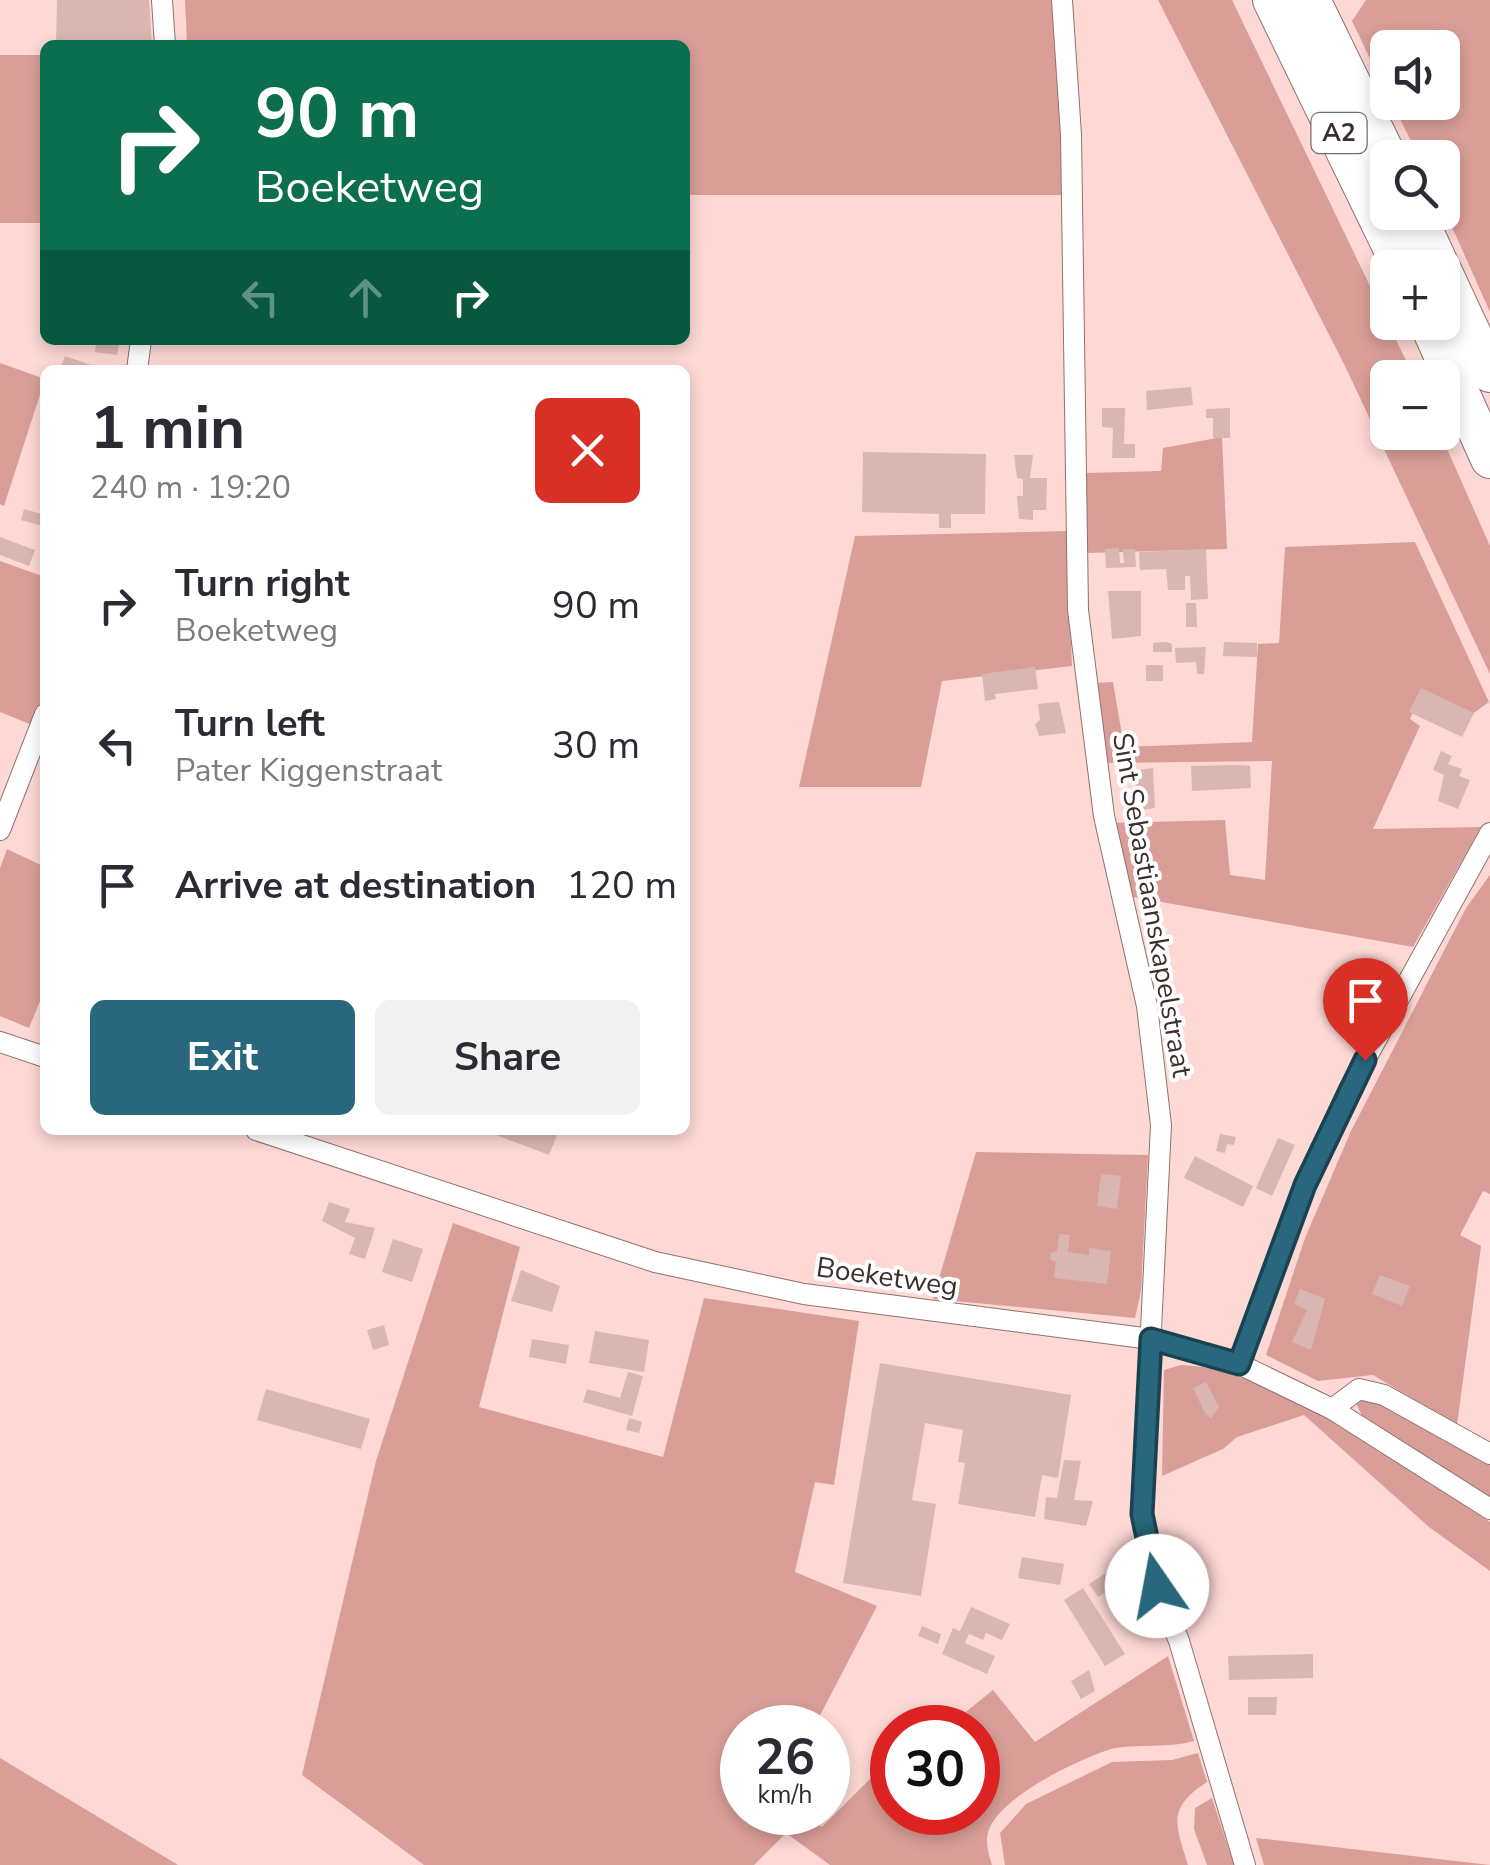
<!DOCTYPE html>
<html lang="en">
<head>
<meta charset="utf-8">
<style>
  body { margin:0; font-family:"Nunito Sans",sans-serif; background:#f2f2f3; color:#2b2b33; height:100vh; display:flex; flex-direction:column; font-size:38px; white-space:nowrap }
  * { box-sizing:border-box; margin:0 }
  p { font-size:32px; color:#7c7c81 }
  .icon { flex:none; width:55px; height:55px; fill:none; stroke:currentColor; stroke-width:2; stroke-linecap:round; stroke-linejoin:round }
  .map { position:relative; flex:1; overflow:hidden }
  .sheet { position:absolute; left:40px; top:365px; width:650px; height:770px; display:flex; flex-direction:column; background:#fff; border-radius:15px; box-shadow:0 5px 15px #0003 }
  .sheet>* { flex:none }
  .guide { position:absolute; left:40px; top:40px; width:650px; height:305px; border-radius:15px; box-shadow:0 5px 15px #0003; background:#0b6e4f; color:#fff; overflow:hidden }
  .fabs { position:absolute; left:1370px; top:30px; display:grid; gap:20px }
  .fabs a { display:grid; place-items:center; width:90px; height:90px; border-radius:15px; background:#fff; box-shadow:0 5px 15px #0003; font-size:50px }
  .speed { position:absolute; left:720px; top:1705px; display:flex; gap:20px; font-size:50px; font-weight:700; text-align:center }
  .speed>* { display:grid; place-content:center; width:130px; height:130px; border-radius:50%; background:#fff; box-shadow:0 5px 15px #0003; line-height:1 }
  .speed small { font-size:25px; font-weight:400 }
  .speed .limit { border:15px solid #d22; background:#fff; color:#111 }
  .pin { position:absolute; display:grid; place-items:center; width:85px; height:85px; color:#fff; margin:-102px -42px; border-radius:50% 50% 50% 0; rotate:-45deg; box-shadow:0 0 10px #0007 }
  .pin .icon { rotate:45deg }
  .me { position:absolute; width:110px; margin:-55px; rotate:348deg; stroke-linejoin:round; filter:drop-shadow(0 0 8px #0008) }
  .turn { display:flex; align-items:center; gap:35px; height:210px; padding:0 50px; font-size:45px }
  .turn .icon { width:130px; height:130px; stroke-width:2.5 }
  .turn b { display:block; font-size:70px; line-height:85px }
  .lanes { display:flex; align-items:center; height:95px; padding:0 50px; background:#0003; justify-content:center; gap:50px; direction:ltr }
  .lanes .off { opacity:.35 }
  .round { display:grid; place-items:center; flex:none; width:105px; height:105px; border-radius:15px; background:#f2f2f3 }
  .head { display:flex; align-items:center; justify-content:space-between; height:170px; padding:0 50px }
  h1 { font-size:60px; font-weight:700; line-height:75px }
  .primary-button { display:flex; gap:20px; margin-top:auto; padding:20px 50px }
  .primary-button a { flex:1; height:115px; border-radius:15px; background:#28677d; color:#fff; font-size:40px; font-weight:700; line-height:115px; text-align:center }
  .primary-button a+a { background:#f2f2f3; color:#2b2b33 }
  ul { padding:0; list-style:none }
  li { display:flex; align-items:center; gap:30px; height:140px; padding:0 50px }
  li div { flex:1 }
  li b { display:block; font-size:38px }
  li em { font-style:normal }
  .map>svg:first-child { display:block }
  .green { fill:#da9e98 }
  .building { fill:#dab6b2 }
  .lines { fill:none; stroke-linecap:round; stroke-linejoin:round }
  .street-casing { stroke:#92716d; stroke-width:22 }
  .highway-casing { stroke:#92716d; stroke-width:40 }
  .street { stroke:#fff; stroke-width:20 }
  .highway { stroke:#fff; stroke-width:38 }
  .route-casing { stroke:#1a4351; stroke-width:25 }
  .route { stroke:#28677d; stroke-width:18 }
  .labels { text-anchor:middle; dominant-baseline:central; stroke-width:8; stroke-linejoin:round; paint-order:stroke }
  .shield { fill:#fff; stroke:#766d6b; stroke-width:2.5 }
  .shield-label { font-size:25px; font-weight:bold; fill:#3c2e2c }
  .street-label { font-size:28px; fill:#3c2e2c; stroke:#fff }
</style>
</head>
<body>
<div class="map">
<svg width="1490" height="1865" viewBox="0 0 1490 1865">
  <rect width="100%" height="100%" fill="#fdd8d4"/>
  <g class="green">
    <path d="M185 0H1054L1064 195H685V45H187Z"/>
    <path d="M1158 0H1232L1414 377 1388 378V432L1440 433 1490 546V674L1344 364Z"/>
    <path d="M1366 0H1490V312L1443 207 1442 158 1419 157 1392 103 1442 102V48H1388L1387 94 1352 21Z"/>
    <rect x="0" y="55" width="45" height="168"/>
    <path d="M0 363 45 379 4 506 0 504Z"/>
    <path d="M1222 437 1227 549 1086 553 1085 473 1161 471 1163 448Z"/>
    <path d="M1066 531 1072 666 942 681 921 787H799L855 536Z"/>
    <path d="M1415 542 1489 702 1471 715 1421 693 1410 719 1420 726 1373 829 1481 827 1413 947 1128 896 1111 823 1225 820 1230 875 1265 880 1272 761 1103 763 1093 683 1113 682 1124 747 1252 742 1258 644 1279 643 1285 547Z"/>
    <path d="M0 561 45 577V694L32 725 0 712Z"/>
    <path d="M7 849 45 867V989L29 1028 0 1016V868Z"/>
    <path d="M1490 875V1194L1483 1191 1460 1235 1481 1246 1457 1425 1373 1375 1318 1381 1266 1355 1305 1238 1351 1131 1466 908Z"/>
    <path d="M976 1152 1148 1155 1141 1291 1135 1318 933 1299Z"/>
    <path d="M453 1223 520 1247 479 1407 663 1457 704 1298 859 1321 834 1485 815 1482 795 1572 877 1606 814 1727 742 1728V1812L802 1813 822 1827 892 1757V1812H978V1728L947 1727 993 1690 1035 1742 1168 1656 1194 1741C1166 1749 1129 1743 1108 1750 1075 1761 1005 1795 990 1827 984 1839 988 1853 992 1865H830L786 1833 754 1865H424L302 1775 376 1461Z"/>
    <path d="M1181 1365C1271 1367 1412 1473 1490 1522V1571L1429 1527 1304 1415 1237 1437 1223 1449 1162 1476 1164 1370Z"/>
    <path d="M1373 1395 1490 1461V1498L1364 1420 1356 1403Z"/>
    <path d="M1198 1753 1207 1782C1167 1808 1175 1823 1188 1865H1005L1000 1833 1026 1804 1112 1762 1172 1760Z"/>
    <path d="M0 1758 178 1865H0Z"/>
    <path d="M1212 1798 1234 1865H1207L1194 1829 1195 1808Z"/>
    <path d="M1256 1838 1490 1865H1264Z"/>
  </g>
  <g class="building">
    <path d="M57 0H149L152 45 56 42Z"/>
    <path d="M80 340H120L117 355 95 352 96 345Z"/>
    <path d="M65 356 102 369V370H60Z"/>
    <path d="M1191 387 1193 405 1147 410 1146 391Z"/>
    <path d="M1102 408H1125L1124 444H1135V458H1112L1113 428 1102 427Z"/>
    <path d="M1230 408V438H1213V418H1206V409Z"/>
    <path d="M863 452 986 454 985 514H951V528H939V514L862 512Z"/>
    <path d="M1014 455H1033L1030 478H1047L1046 510H1033V520L1019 519 1017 496H1023V479L1017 478Z"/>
    <path d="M24 509 45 515V534L40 532 42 526 21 520Z"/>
    <path d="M0 537 35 550 29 566 0 555Z"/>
    <path d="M1119 548 1120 563H1124L1123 549H1135L1136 567 1106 568 1105 549Z"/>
    <path d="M1206 549 1208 599 1191 600 1190 576H1185V590H1168L1166 569 1140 570 1139 552Z"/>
    <path d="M1108 591H1141V636L1112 639Z"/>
    <path d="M1186 603H1196L1197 627H1186Z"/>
    <path d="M1167 642 1172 644V652H1153V643Z"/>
    <path d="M1224 642 1257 643V657L1223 656Z"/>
    <path d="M1206 647 1204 674H1197L1196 662 1176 663 1175 648Z"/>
    <rect x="1146" y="665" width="17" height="16"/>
    <path d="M1035 667 1038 689 995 694 996 699 985 701 982 674Z"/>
    <path d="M1421 688 1474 713 1462 737 1409 712Z"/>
    <path d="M1059 702 1066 733 1039 736 1035 724 1040 720 1038 704Z"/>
    <path d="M1441 751 1452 756 1448 764 1462 769 1459 776 1470 780 1458 809 1438 801 1444 775 1433 770Z"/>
    <path d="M1236 765 1250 766 1251 788 1192 791 1191 766Z"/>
    <path d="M1153 768 1155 808 1135 811 1136 770Z"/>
    <path d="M483 1130H559L549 1155Z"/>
    <path d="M1220 1134 1236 1137 1234 1145 1227 1144 1225 1153 1216 1151Z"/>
    <path d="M1278 1138 1295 1145 1272 1196 1256 1188Z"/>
    <path d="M1195 1156 1253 1186 1243 1207 1184 1178Z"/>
    <path d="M1101 1174 1121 1176 1117 1209 1097 1206Z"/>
    <path d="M329 1202 350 1209 345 1222 375 1228 365 1259 349 1254 355 1238 322 1221Z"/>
    <path d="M1059 1234 1070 1235 1068 1252 1089 1255V1248L1111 1251 1107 1284 1054 1278 1056 1262 1050 1259 1051 1253 1057 1251Z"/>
    <path d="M393 1239 423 1249 412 1282 382 1272Z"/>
    <path d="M521 1270 560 1286 552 1312 511 1301Z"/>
    <path d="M1380 1275 1410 1286 1402 1306 1372 1294Z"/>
    <path d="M1300 1289 1325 1299 1311 1350 1292 1342 1307 1310 1294 1304Z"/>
    <path d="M384 1325 389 1345 373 1350 367 1330Z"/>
    <path d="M595 1331 649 1340 644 1372 589 1363Z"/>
    <path d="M532 1339 569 1345 566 1364 529 1357Z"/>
    <path d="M880 1363 1071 1395 1058 1478 1042 1475 1035 1517 958 1504 965 1463 958 1462 963 1430 925 1423 912 1500 936 1504 921 1596 843 1583Z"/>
    <path d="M628 1372 643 1376 632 1416 583 1402 587 1389 620 1398Z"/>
    <path d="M1206 1382 1219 1407 1211 1418 1205 1413 1193 1388Z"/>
    <path d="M266 1389 370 1419 361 1449 257 1420Z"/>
    <path d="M629 1418 642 1422 639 1433 626 1430Z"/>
    <path d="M1064 1460 1081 1461 1074 1500 1093 1501 1086 1526 1044 1519 1046 1497 1057 1498Z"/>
    <path d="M1022 1557 1064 1564 1060 1585 1018 1578Z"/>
    <path d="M1114 1568 1122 1582 1098 1597 1089 1584Z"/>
    <path d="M1083 1588 1125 1654 1105 1666 1064 1600Z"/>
    <path d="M971 1607 1010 1624 1002 1640 986 1633 983 1640 969 1634 965 1643 995 1656 987 1674 942 1654 953 1628 960 1631Z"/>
    <path d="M922 1626 941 1634 938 1644 918 1636Z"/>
    <path d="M1313 1654V1678L1229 1680 1228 1656Z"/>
    <path d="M1089 1670 1095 1691 1081 1699 1071 1681Z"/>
    <path d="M1248 1697H1277L1276 1715H1248Z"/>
  </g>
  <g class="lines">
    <g class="street-casing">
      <g id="street">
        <path d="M162 0 165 45"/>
        <path d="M1062 0 1071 135 1078 610 1104 816 1147 1006 1161 1125 1142 1514 1157 1586 1179 1641 1245 1865"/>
        <path d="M137 370 141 340"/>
        <path d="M0 830 45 714"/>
        <path d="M0 1042 45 1057"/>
        <path d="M256 1130 655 1262 804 1294 1151 1339 1239 1364 1332 1409 1490 1509"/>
        <path d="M1239 1364 1305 1185 1348 1091 1490 833"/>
        <path d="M1332 1409 1359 1389 1384 1395 1490 1454"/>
      </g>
    </g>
    <g class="highway-casing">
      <g id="highway">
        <path d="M1272 0 1402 268"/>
        <path d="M1311 0 1388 158"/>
        <path d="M1415 212 1441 268"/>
        <path d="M1442 270 1490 373"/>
        <path d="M1428 322 1490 459"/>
      </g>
    </g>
    <use href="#street" class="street"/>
    <use href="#highway" class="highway"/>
  </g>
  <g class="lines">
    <g class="route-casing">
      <path id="route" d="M1157 1586 1142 1514 1151 1339 1239 1364 1305 1185 1365 1060"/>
    </g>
    <use href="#route" class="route"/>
  </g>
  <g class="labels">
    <rect class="shield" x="1311.5" y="113" width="55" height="40" rx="8"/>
    <g class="shield-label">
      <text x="1339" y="133">A2</text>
    </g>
    <g class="street-label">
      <text transform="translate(1152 905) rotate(80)">Sint Sebastiaanskapelstraat</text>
      <text transform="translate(887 1277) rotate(8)">Boeketweg</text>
    </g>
  </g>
</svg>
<div class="fabs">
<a><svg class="icon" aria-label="sound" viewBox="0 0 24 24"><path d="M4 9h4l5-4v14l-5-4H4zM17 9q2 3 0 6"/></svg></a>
<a><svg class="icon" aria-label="search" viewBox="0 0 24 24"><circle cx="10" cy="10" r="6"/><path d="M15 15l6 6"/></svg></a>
<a>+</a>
<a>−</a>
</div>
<div class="speed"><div>26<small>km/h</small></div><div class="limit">30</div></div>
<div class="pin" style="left:1365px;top:1060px;background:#d93025"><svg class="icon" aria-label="arrive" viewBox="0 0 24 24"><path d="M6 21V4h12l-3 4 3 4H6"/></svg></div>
<svg class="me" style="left:1157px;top:1586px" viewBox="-20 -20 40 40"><circle r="19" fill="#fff"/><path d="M0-13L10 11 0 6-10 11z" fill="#28677d"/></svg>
<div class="guide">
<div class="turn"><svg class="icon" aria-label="right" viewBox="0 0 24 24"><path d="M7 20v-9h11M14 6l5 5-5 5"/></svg><div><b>90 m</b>Boeketweg</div></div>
<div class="lanes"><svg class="icon off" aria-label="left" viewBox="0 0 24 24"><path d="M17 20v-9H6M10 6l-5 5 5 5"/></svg><svg class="icon off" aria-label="ahead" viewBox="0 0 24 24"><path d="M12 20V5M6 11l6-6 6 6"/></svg><svg class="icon" aria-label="right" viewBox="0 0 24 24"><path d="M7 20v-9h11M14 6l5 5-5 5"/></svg></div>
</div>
<section class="sheet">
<div class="head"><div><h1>1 min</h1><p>240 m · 19:20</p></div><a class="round" style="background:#d93025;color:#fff"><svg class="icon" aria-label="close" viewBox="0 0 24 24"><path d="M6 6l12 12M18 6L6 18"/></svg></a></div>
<ul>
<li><svg class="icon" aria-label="right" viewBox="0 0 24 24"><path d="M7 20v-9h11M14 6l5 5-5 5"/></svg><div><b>Turn right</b><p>Boeketweg</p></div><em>90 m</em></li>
<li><svg class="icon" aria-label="left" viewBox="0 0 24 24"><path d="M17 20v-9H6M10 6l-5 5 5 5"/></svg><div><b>Turn left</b><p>Pater Kiggenstraat</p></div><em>30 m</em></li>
<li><svg class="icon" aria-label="arrive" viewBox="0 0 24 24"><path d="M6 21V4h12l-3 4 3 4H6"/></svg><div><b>Arrive at destination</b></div><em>120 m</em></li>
</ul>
<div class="primary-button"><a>Exit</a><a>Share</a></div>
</section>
</div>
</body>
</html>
